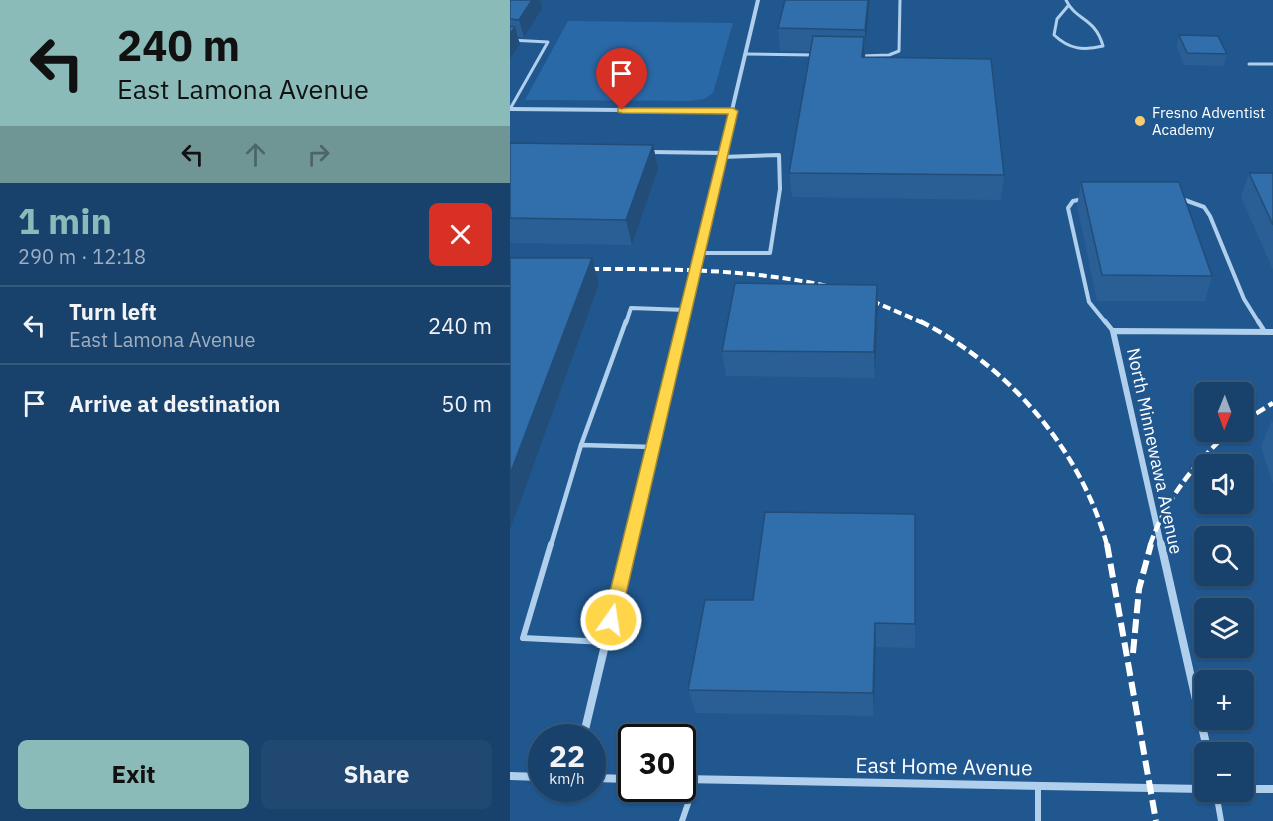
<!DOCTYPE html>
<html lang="en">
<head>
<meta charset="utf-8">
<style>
  body { margin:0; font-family:"IBM Plex Sans",sans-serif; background:#214871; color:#f1f3f6; height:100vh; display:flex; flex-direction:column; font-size:22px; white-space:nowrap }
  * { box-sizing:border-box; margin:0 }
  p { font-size:20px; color:#9fafc1 }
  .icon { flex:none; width:33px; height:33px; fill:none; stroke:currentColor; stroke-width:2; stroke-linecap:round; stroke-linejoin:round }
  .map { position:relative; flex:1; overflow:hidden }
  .drawer { display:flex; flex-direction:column; background:#18416b; width:510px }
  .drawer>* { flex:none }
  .top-card { background:#8bbbb9; color:#111; overflow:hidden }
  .needle { width:39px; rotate:181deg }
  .tools { position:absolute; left:684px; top:382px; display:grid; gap:12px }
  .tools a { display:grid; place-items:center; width:60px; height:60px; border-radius:9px; background:#18416b; box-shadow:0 2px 4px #0004,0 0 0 2px #365a7e; font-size:30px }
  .speed { position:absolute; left:18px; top:724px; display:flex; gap:12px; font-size:30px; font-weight:700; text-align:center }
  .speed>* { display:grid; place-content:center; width:78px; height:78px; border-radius:50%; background:#18416b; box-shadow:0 2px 4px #0004,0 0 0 2px #365a7e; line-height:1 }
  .speed small { font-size:15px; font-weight:400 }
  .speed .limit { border:3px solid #111; border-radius:9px; background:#fff; color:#111 }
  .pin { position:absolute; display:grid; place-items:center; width:51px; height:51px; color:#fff; margin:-62px -26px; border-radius:50% 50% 50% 0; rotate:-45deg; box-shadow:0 0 6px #0007 }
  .pin .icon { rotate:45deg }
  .me { position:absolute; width:66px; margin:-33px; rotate:13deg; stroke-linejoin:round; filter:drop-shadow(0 0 4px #0008) }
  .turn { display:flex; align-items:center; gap:21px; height:126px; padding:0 18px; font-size:27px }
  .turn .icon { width:78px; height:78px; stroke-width:2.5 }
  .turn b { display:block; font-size:42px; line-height:51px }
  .lanes { display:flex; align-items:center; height:57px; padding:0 18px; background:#0003; justify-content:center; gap:30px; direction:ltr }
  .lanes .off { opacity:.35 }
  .round { display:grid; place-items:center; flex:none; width:63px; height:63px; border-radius:9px; background:#214871 }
  .overview { display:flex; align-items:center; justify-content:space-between; height:102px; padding:0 18px }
  h1 { font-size:36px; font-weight:800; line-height:45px; color:#8bbbb9 }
  .cta { display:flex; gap:12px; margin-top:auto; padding:12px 18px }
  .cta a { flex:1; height:69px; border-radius:9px; background:#8bbbb9; color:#111; font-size:24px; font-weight:800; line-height:69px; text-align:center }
  .cta a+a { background:#214871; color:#f1f3f6 }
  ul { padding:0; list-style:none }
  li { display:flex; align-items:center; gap:18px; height:78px; padding:0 18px; border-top:2px solid #365a7e }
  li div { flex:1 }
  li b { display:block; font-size:22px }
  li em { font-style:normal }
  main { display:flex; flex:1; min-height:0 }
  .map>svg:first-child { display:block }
  .green { fill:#2a69a7 }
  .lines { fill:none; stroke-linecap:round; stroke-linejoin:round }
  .lane-far3 { stroke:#b0cfec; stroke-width:3 }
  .lane-far2 { stroke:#b0cfec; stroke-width:4 }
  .lane-far1 { stroke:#b0cfec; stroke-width:4.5 }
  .lane { stroke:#b0cfec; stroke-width:6 }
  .street-far3 { stroke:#b0cfec; stroke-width:4 }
  .street-far2 { stroke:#b0cfec; stroke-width:5 }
  .street-far1 { stroke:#b0cfec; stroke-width:6 }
  .street { stroke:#b0cfec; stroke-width:8 }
  .rail-far2 { stroke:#fff; stroke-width:4; stroke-dasharray:8 4; stroke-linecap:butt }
  .rail-far1 { stroke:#fff; stroke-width:4.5; stroke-dasharray:10 4.5; stroke-linecap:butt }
  .rail { stroke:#fff; stroke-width:6; stroke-dasharray:14 6; stroke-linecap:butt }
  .wall { fill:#295f94 }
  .shaded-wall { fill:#224d78 }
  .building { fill:#306eac; stroke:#224d78; stroke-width:1.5 }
  .route { fill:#ffd54a; stroke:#a68a30; stroke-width:1.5 }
  .poi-dot { fill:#facb71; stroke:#20578f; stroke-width:2 }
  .labels { text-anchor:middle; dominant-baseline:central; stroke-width:6; stroke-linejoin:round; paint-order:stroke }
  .far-poi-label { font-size:15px; fill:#fff; stroke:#20578f; text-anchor:start }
  .street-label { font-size:18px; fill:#fff; stroke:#20578f }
  .near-street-label { font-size:21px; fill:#fff; stroke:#20578f }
</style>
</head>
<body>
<main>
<section class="drawer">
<div class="top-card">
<div class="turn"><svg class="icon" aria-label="left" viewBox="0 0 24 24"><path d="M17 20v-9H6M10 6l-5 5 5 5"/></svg><div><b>240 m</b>East Lamona Avenue</div></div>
<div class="lanes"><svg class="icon" aria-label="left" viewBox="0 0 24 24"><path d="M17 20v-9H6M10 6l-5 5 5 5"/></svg><svg class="icon off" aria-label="ahead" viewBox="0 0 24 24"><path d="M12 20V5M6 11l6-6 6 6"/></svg><svg class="icon off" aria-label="right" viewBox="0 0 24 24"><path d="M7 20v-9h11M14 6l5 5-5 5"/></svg></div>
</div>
<div class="overview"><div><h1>1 min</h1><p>290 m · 12:18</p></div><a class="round" style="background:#d93025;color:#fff"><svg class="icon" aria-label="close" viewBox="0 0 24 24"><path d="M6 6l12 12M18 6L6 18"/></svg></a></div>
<ul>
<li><svg class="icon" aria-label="left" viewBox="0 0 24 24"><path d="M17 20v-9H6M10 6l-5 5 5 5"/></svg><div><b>Turn left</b><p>East Lamona Avenue</p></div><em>240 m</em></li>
<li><svg class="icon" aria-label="arrive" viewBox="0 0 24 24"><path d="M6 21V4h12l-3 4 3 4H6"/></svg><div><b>Arrive at destination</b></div><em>50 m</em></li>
</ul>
<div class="cta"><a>Exit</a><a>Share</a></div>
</section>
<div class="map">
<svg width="763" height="821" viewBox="0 0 763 821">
  <rect width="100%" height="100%" fill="#20578f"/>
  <path class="green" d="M58 21 223 23 203 93 194 99 180 101 15 100Z"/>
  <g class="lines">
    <g class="lane-far3">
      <path d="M556 0C566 21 585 17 593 46 573 51 559 49 544 35L547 19 558 6"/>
      <path d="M0 40 38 42 0 109"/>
      <path d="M236 54 303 55"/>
      <path d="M351 56 379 55 389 51 390 0"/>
      <path d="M739 64H763"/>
    </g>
    <g class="lane-far2">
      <path d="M141 152 213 153"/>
      <path d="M573 199 563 201 558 208 579 302 596 323"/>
      <path d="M672 199 694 207 700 216 734 299 749 323"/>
      <path d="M190 253H260L270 189 269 155 212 157"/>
      <path d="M116 323 121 308 176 310"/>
    </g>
    <g class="lane-far1">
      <path d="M595 321 603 331"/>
      <path d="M748 321 755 332"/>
      <path d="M71 445 116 321"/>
      <path d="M41 545 71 445 143 447"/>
    </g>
    <g class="lane">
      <path d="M41 544 13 638 96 642"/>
      <path d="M528 786V821"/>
      <path d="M706 792 711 821"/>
      <path d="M172 821 186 780"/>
    </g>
    <g class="street-far3">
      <path d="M0 109 223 111"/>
      <path d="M214 144 248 0"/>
    </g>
    <path class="street-far2" d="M171 323 214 143"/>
    <g class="street-far1">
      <path d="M119 545 172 321"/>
      <path d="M651 545 603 331 763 332"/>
    </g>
    <g class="street">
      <path d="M651 544 698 753"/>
      <path d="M73 738 119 544"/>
      <path d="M0 776 32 777"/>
      <path d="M82 778 122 779"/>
      <path d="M172 779 694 789"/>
      <path d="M734 789H763"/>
    </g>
    <g class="rail-far2">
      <path d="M69 269C156 269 241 268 326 288"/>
      <path d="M351 296 413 323"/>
    </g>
    <g class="rail-far1">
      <path d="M410 321C499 367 570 448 597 545"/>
      <path d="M734 421 763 403"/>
      <path d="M640 545C656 499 684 464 719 432"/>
    </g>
    <g class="rail">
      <path d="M597 544 646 821"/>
      <path d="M623 653 629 589 641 544"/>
    </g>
  </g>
  <g class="wall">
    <path d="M0 0H30L32 9 14 37H7L10 44 0 59Z"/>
    <path d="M275 0H360L355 57 494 175 491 200 282 197 279 173 301 51H270L268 28Z"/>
    <path d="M669 35 717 54 714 66 674 65 667 47Z"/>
    <path d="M0 143 143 145 148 169 122 245 0 243Z"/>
    <path d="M739 173H763V270L731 197Z"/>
    <path d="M571 182 702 276 695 301H587L567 206Z"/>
    <path d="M367 285 368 310 365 378 216 376 212 351Z"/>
    <path d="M761 422H763V484L751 447Z"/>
    <path d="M195 600 405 624V648L366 647 364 716 186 713 178 690Z"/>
  </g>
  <g class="shaded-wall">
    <path d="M22 0H30L32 9 14 37 9 20Z"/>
    <path d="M358 0H360L355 52V30Z"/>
    <path d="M5 27 10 44 0 59V34Z"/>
    <path d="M354 37 355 60 352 57Z"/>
    <path d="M143 145 148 169 122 245 116 220Z"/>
    <path d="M82 258 89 284 0 530V474Z"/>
    <path d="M367 285 368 310 365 378 364 352Z"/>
    <path d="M365 623 366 647 364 716 363 693Z"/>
  </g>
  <g class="building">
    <path d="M0 0H22L9 20 0 19Z"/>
    <path d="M275 0H358L355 30 268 28Z"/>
    <path d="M0 26 5 27 0 34Z"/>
    <path d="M669 35 708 36 717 54 677 53Z"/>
    <path d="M303 36 354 37 352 57 481 59 494 175 279 173Z"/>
    <path d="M0 143 143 145 116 220 0 218Z"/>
    <path d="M739 173H763V225Z"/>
    <path d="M571 182H669L702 276 592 275Z"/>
    <path d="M0 258H82L0 474Z"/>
    <path d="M225 283 367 285 364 352 212 351Z"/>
    <path d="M255 512 405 514V624L365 623 363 693 178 690 195 600H243Z"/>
  </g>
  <path class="route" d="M108 108H223L228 111 110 620 107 625 101 627 96 625 93 620 218 114 112 113 108 112Z"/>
  <circle class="poi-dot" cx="630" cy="121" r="6"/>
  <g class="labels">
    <g class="far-poi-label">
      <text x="642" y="112">Fresno Adventist<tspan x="642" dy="17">Academy</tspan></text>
    </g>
    <g class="street-label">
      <text transform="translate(645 451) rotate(78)">North Minnewawa Avenue</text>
    </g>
    <g class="near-street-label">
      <text transform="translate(434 766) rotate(1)">East Home Avenue</text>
    </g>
  </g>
</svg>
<div class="tools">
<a><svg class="needle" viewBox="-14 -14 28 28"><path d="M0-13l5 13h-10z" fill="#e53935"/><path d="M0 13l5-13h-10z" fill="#9fafc1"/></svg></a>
<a><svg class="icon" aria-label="sound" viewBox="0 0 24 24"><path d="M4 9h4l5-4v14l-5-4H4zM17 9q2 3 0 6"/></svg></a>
<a><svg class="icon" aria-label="search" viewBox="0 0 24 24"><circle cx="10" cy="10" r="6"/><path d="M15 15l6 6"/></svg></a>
<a><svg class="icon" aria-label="layers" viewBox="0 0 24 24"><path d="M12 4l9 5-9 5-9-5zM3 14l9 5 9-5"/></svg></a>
<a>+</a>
<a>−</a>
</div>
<div class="speed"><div>22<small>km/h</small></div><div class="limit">30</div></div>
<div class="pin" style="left:112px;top:110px;background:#d93025"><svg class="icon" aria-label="arrive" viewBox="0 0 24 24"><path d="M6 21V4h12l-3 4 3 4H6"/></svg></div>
<svg class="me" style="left:101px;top:620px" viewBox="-20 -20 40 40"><circle r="17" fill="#ffd54a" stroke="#fff" stroke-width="3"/><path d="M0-11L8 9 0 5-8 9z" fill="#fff"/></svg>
</div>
</main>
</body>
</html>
